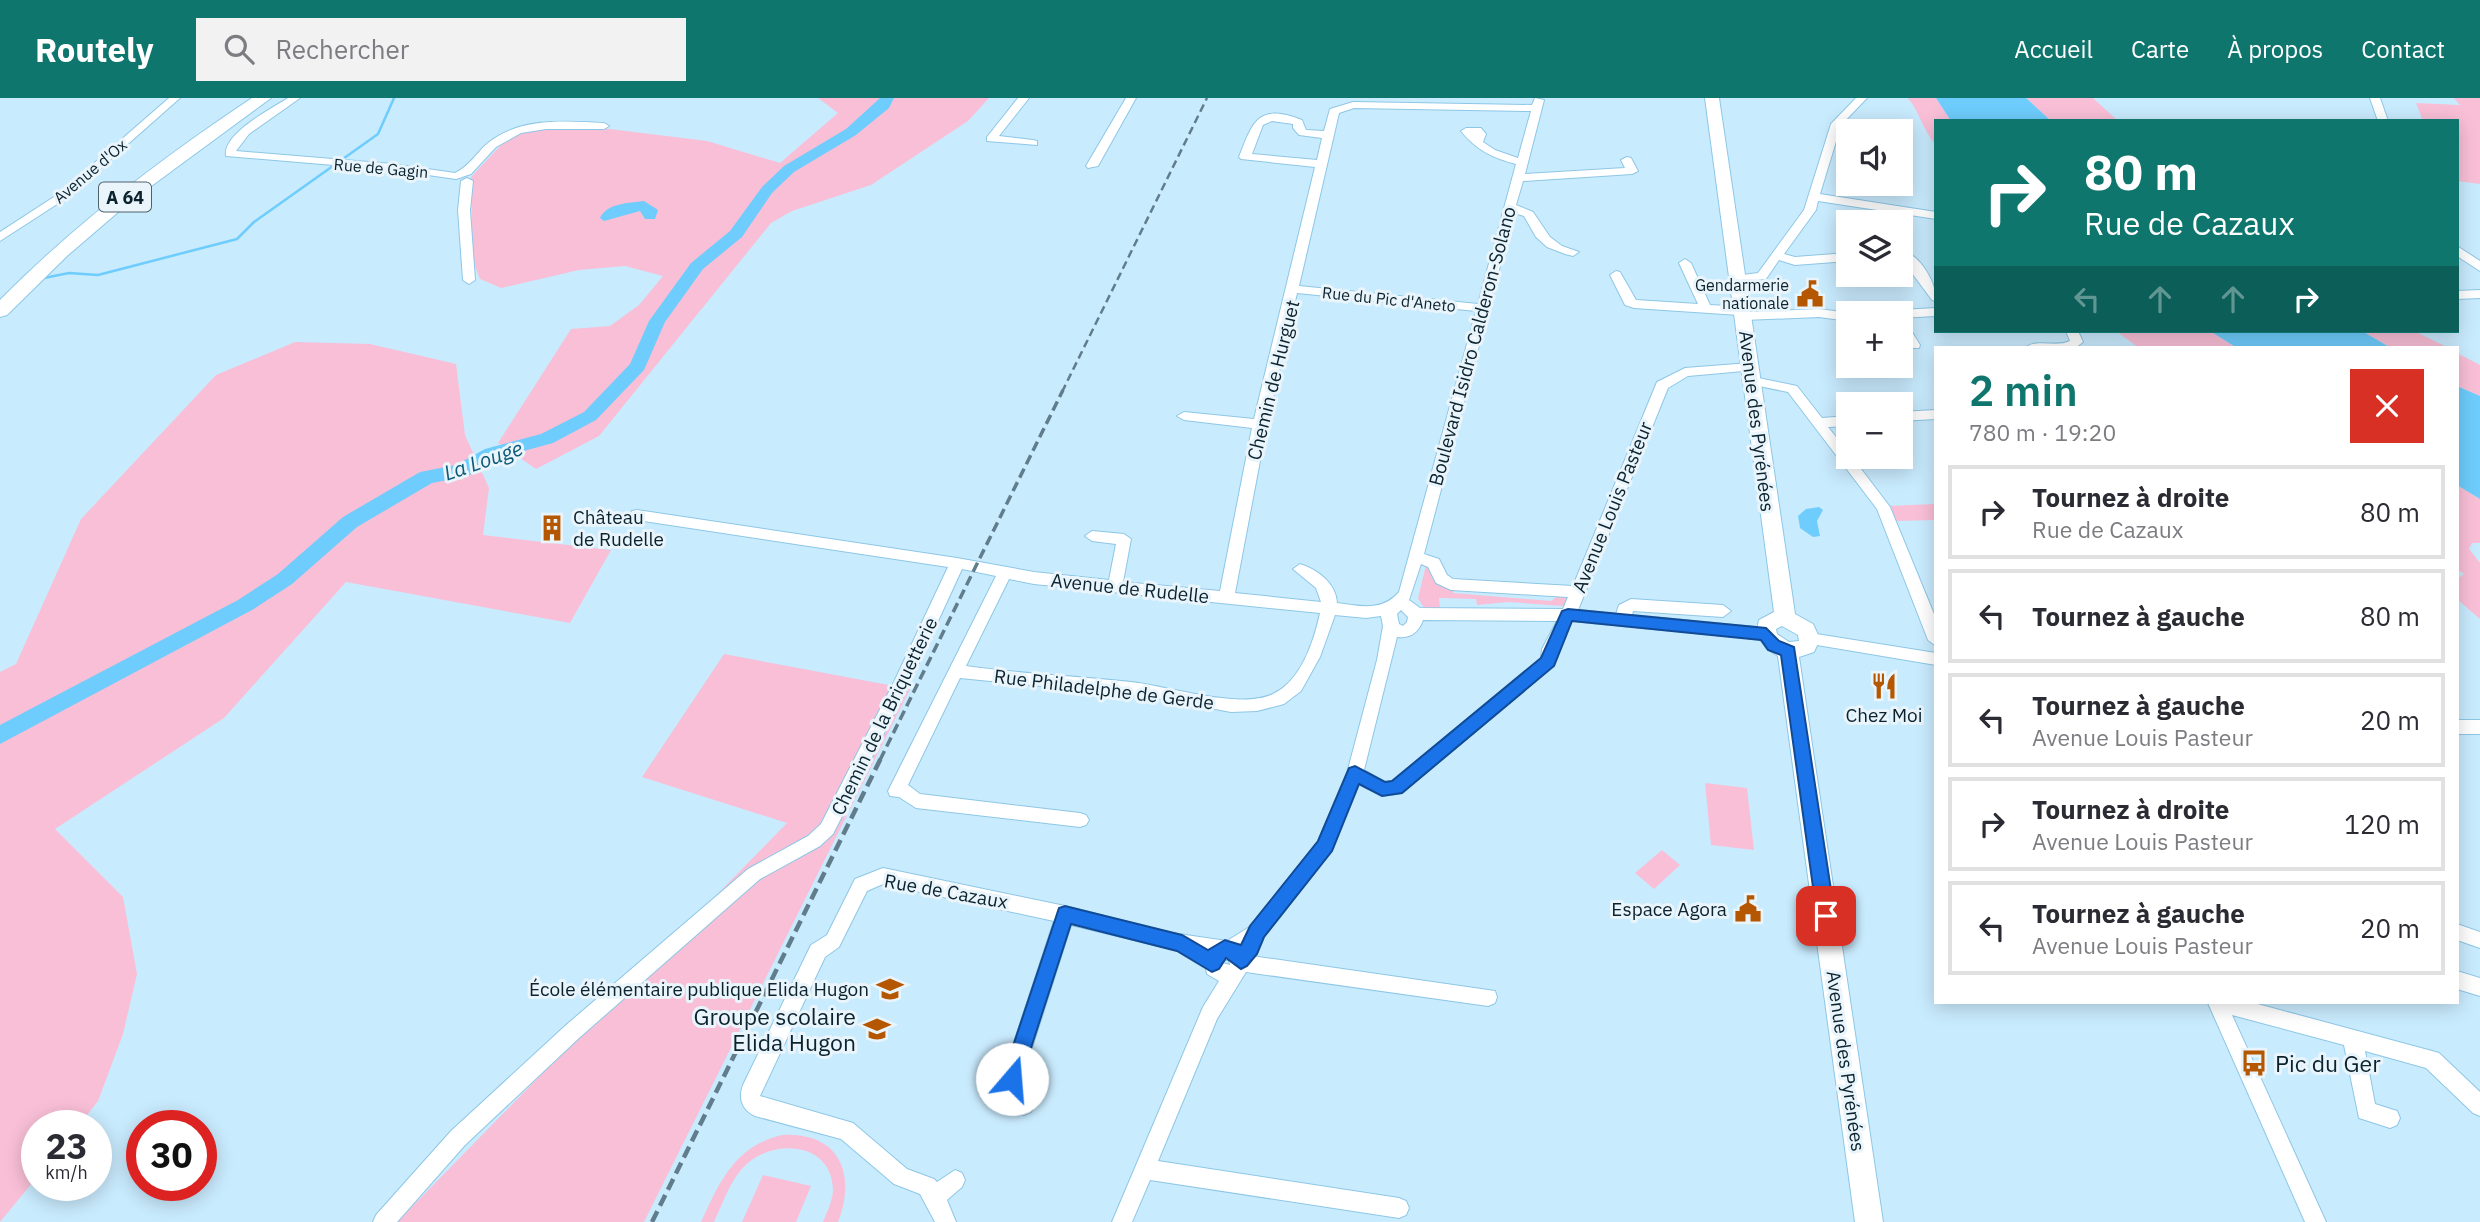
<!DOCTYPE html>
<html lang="fr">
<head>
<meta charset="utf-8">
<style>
  body { margin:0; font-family:"IBM Plex Sans",sans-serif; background:#f2f2f3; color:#2b2b33; height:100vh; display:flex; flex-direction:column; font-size:26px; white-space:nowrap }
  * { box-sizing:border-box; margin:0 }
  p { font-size:23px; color:#7c7c81 }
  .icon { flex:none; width:38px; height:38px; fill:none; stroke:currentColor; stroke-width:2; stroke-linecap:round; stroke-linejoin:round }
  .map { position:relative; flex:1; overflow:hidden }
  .drawer { position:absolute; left:1934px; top:248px; width:525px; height:658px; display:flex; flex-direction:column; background:#fff; border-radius:0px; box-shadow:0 4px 18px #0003 }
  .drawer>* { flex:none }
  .guide { position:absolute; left:1934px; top:21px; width:525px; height:214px; border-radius:0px; box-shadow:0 4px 18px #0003; background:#0f766e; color:#fff; overflow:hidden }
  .fabs { position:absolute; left:1836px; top:21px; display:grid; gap:14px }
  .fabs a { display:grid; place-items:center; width:77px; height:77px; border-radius:0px; background:#fff; box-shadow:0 4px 18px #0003; font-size:35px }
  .speed { position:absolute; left:21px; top:1012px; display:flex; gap:14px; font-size:35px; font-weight:700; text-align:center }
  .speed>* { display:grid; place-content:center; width:91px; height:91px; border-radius:50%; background:#fff; box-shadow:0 4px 18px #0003; line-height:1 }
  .speed small { font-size:18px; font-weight:400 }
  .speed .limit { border:10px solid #d22; background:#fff; color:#111 }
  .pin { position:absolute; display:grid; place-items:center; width:60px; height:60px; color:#fff; margin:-30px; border-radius:14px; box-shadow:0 4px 10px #0006 }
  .me { position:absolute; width:77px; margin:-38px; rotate:18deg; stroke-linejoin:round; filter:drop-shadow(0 0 5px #0008) }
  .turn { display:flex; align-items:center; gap:24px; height:147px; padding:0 35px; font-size:32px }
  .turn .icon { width:91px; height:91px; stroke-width:2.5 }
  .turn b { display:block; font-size:49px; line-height:60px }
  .lanes { display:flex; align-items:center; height:66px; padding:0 35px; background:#0003; justify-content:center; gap:35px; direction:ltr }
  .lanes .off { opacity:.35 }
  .round { display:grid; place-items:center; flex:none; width:74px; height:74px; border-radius:0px; background:#f2f2f3 }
  .summary { display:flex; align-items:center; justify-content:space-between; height:119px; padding:0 35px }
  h1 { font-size:42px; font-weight:600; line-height:52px; color:#0f766e }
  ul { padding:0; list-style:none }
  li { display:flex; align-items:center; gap:21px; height:94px; margin:0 14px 10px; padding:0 21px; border:4px solid #e1e1e2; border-radius:0px }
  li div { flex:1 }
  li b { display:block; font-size:26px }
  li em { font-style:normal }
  header { display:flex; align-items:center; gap:42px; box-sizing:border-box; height:98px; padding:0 35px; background:#0f766e; color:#fff }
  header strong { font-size:33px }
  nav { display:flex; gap:38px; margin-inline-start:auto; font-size:24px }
  .search { width:490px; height:63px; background:#f2f2f3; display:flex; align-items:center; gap:18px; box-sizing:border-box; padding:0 24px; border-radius:0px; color:#7c7c81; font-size:26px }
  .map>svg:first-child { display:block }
  .green { fill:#f9bfd7 }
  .water { fill:#6ecdfc }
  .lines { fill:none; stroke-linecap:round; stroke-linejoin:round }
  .stream { stroke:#6ecdfc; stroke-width:2.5 }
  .river { fill:#6ecdfc; fill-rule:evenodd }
  .minor-casing { stroke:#8dc7e6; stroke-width:2 }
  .major-casing { stroke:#8dc7e6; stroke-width:2 }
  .highway-casing { stroke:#8dc7e6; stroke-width:2 }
  .minor { fill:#fff; fill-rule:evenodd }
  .major { fill:#fff; fill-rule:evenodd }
  .highway { fill:#fff; fill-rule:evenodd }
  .rail-far2 { stroke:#617d8c; stroke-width:2.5; stroke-dasharray:8 4.5; stroke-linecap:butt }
  .rail-far1 { stroke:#617d8c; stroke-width:3.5; stroke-dasharray:10 5; stroke-linecap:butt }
  .rail { stroke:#617d8c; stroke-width:4.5; stroke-dasharray:12 6; stroke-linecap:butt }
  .route { fill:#1a73e8; stroke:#114b97; stroke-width:2 }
  .labels { text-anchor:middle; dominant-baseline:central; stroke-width:6; stroke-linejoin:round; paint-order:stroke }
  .far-street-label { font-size:16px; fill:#0b232f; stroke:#e9f4fb }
  .far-poi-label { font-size:16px; fill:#0b232f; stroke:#e9f4fb; text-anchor:end }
  .shield { fill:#e9f4fb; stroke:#4e626c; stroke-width:2 }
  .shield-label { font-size:18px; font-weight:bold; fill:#0b232f }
  .street-label { font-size:19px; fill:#0b232f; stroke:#e9f4fb }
  .poi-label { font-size:19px; fill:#0b232f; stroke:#e9f4fb; text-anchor:end }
  .water-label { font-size:21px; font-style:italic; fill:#0c5a79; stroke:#e9f4fb }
  .near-poi-label { font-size:23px; fill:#0b232f; stroke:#e9f4fb; text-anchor:end }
</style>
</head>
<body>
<header>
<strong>Routely</strong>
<div class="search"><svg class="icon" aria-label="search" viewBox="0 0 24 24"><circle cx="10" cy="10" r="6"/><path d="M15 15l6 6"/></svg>Rechercher</div>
<nav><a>Accueil</a><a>Carte</a><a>À propos</a><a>Contact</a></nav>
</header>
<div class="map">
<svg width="2480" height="1124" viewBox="0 0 2480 1124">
  <rect width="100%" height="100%" fill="#c9ebfe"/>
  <g class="green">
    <path d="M818 0H989L968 23 871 87 792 113 771 125 599 338 536 371 498 345 571 231 610 228 639 207 663 178 625 168 579 172 501 190 480 181 473 163 471 79 513 34 561 25 707 43 780 65 838 15Z"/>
    <path d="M1908 0H1936L1951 23H1936L1935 46C1923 32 1920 15 1908 0Z"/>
    <path d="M2026 0H2093L2118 23H2051Z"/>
    <path d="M2454 0H2480V86L2457 83V23H2423L2416 5 2460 7Z"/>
    <path d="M2116 233H2210L2237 250H2139Z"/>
    <path d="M2362 233H2414L2449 250H2391Z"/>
    <path d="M295 244 370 246 456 266 465 337 489 390 483 437 611 452 570 525 346 484 224 620 55 731 123 799 137 876 123 936 98 1003 79 1027H37V1079L0 1124V574L16 566 81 421 216 277Z"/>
    <path d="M2457 255 2480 267V298L2457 288Z"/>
    <path d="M2457 387 2480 401V445H2472L2469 451 2480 465V521L2457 501V481L2464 476 2457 471Z"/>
    <path d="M1935 406V422L1896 423 1888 408Z"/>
    <path d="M1426 467 1455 489 1453 495 1551 503 1560 496 1567 500 1564 508 1508 504 1477 507 1476 501 1439 500 1440 511 1424 510 1418 500Z"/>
    <path d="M724 556 910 591 644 1124H397L787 725 642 679Z"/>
    <path d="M1705 685 1747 690 1754 752 1711 747Z"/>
    <path d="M1662 752 1680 767 1654 791 1635 775Z"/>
    <path d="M782 1037C839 1034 857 1075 838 1124H823C827 1114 832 1104 833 1093 833 1046 779 1040 749 1064 731 1079 724 1103 714 1124H701C720 1083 735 1048 782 1037Z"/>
    <path d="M763 1077 811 1088 796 1124H742Z"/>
  </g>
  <g class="water">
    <path d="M1936 0H2026L2051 23H1951Z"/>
    <path d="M644 103 658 112 655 121H645L640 113 604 123 600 120C607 105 629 105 644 103Z"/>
    <path d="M2210 233H2362L2391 250H2237Z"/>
    <path d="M2457 288 2480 298V401L2457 387Z"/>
    <path d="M1819 409 1823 412 1817 423 1820 438 1813 439 1800 430 1798 418 1806 411Z"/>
  </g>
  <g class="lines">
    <path class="stream" d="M44 180 69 175 98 177 237 141 254 124 378 36 394 0"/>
    <path class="river" d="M880 0H894L889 10 856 37 794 74 772 95 742 139 703 171 665 224 644 272 596 322 553 345 498 360 468 378 432 385 357 429 292 486 252 512 0 646V627L238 502 278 476 343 419 420 374 456 367 485 351 541 336 584 314 630 266 649 223 691 165 730 133 762 89 784 68 846 31Z"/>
    <g class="minor-casing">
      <g id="minor">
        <path d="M169 0H180L68 99 0 143V134L60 95Z"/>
        <path d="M288 0H300L249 36 236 53 393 66 455 75C470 68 476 55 488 45 520 19 565 23 604 25L609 28 604 31H546L521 35 496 49 471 76 456 81 393 72 226 58C222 36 271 11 288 0Z"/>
        <path d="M1018 0H1029L999 38 1033 42 1037 43V47L987 43V39Z"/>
        <path d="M1126 0H1136L1098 68 1088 70 1086 68Z"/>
        <path d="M1535 0 1544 2 1525 76 1625 70 1621 62 1627 59 1631 60 1638 73 1632 76 1523 83 1516 107 1533 114 1550 139 1562 148 1579 154 1573 158 1565 156 1547 149 1536 139 1524 118 1514 115 1424 456 1439 461 1447 477 1453 481 1573 488 1657 284 1685 270 1750 265 1755 266V272L1688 278 1668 290 1578 512 1616 516 1619 507 1631 501 1723 507 1731 513 1723 519 1633 513 1632 517 1766 530 1774 536 1766 542 1572 523 1558 551 1554 567 1402 695 1383 698 1359 686 1332 752 1263 840 1244 852 1245 857 1495 893 1497 899 1495 905 1488 908 1246 874 1217 921 1158 1063 1399 1100 1406 1103 1409 1110 1406 1117 1399 1120 1150 1082 1132 1124H1112L1203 909 1219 883 1207 876 1204 860 1206 856 1172 851 1071 827 1022 981 1034 1007 1031 1014 1024 1017 1017 1014 1002 981 1054 823 883 786 867 793 839 849 825 859 760 998 853 1025 907 1071 934 1081 937 1084 955 1072 962 1075 965 1082 962 1089 947 1102 956 1124H935L920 1096 894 1086 841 1041 755 1018C742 1012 738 1000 743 987L811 847 827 837 855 781 883 770 1065 808 1172 835 1227 843 1251 828 1319 743 1347 675 1377 562 1383 528 1381 518 1366 520 1335 517 1320 559 1301 593 1284 606 1257 613 1231 614 1152 599 960 580 908 687 920 696 1080 715 1086 717 1089 722 1086 727 1080 729 916 710 899 699 890 698 888 693 996 478 962 471 910 584 833 736 820 748 760 781 579 940 465 1047 397 1124H373L376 1117 451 1033 565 928 748 771 808 738 821 726 894 584 948 469 637 422 632 421 630 417 632 413 637 412 957 460 1034 474 1109 482 1116 446 1092 443 1085 438 1092 433 1124 436 1131 441 1123 484 1220 493 1252 330 1184 322 1177 318 1184 314 1254 321 1315 69 1241 61 1239 59C1253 23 1258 5 1302 22L1306 32 1324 33 1330 11 1353 4 1532 7ZM1354 10 1531 13 1518 60 1495 52 1483 44 1486 36 1481 30H1466L1461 33C1476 52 1493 60 1516 66L1478 206 1299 188 1339 15ZM1272 23 1293 26V30L1299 37 1322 40 1317 62 1252 56 1263 27ZM1297 195 1476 213 1399 494C1382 514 1360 508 1337 505 1336 485 1318 472 1300 466L1293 471 1316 490 1321 504 1235 495 1267 326ZM1421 466 1428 469 1436 485 1451 492 1568 499 1563 511 1420 510 1409 502ZM1009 481 1034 486 1320 515C1314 543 1301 583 1273 596 1240 612 1168 588 1131 584 1076 578 1021 576 966 568ZM1401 512 1408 519 1407 524 1403 528 1399 526 1397 516ZM1423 522 1557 523 1542 551 1541 560 1392 683 1385 684 1364 672 1397 539C1410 541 1419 534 1423 522ZM1224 862H1229L1230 867 1223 865Z"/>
        <path d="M1856 0H1867L1841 27 1820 96 1936 114V121L1818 103 1816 112 1784 156 1795 159 1848 155V163L1795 167 1779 162 1766 181 1735 184V178L1758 175 1804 112 1831 26Z"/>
        <path d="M2370 0H2380L2388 23H2378Z"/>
        <path d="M467 80 473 83 470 112 475 182 469 186 463 182 458 112 461 83Z"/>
        <path d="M2457 148 2480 163V173L2457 158Z"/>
        <path d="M1900 151C1920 157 1936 183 1936 203L1932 202 1900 159Z"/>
        <path d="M1685 161 1691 165 1710 207 1743 209 1747 210 1749 214 1819 211 1849 215 1848 223 1819 219 1744 222 1740 221 1739 217 1634 210 1625 207 1610 177 1616 173 1620 174 1636 202 1698 206 1679 165Z"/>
        <path d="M2480 192V200L2457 201V193Z"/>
        <path d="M1936 210V218L1900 220V215H1894L1900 212Z"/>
        <path d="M1900 220 1904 221 1920 247 1919 250H1909C1903 239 1900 233 1900 220Z"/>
        <path d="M2066 233H2078L2083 244 2075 250H2025C2036 240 2056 250 2070 243Z"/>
        <path d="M1749 278 1797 288 1822 320 1848 318V328L1828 329 1848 354V359H1852L1890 409 1936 521V548L1928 542 1877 411 1788 294 1744 285 1742 282Z"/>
        <path d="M1936 312V321L1900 323V314Z"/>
        <path d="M1810 535 1936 555V567L1805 545 1802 541 1805 537Z"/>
        <rect x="2457" y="622" width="23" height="14"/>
        <path d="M2457 826 2480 834V850L2457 842Z"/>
        <path d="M2457 873 2480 880V898L2457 891Z"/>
        <path d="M2208 905H2254L2432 953 2439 955 2480 994V1018L2473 1015 2426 970 2365 953 2375 1006 2397 1013 2400 1020 2397 1027 2390 1030 2359 1020 2344 947 2232 917 2326 1124H2305Z"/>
      </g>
    </g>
    <g class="major-casing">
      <path id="major" d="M1705 0H1719L1795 516 1813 526 1820 541 1814 554 1799 559 1883 1124H1855L1778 558 1767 551 1756 536 1759 522 1774 514ZM1782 528 1798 537 1799 543 1789 544 1777 536 1776 531Z"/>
    </g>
    <g class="highway-casing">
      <path id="highway" d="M252 0H271L131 103 67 158 7 217 0 219V202C76 125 162 60 252 0Z"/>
    </g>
    <use href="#minor" class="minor"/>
    <use href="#major" class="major"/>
    <use href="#highway" class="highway"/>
    <path class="rail-far2" d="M1062 294 1207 0"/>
    <path class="rail-far1" d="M880 662 1063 292"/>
    <path class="rail" d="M652 1124 881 660"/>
  </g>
  <path class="route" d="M1568 511 1766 530 1779 543 1794 549 1835 818 1832 824 1826 826 1819 824 1817 818 1781 557 1768 552 1761 542 1572 523 1554 568 1402 695 1382 698 1359 686 1332 753 1264 839 1257 856 1247 868 1241 871 1226 860 1219 871 1212 874 1177 853 1071 826 1021 981 1019 987 1012 990 1004 987 1002 981 1059 810 1065 808 1182 837 1208 852 1225 842 1241 847 1250 828 1318 743 1349 670 1355 668 1385 684 1392 683 1541 560 1562 513Z"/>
  <defs>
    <g id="civic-bare" transform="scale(2.1)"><path d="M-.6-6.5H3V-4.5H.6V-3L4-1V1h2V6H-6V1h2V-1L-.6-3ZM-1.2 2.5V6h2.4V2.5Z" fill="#b45700" stroke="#e9f4fb" stroke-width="2.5" paint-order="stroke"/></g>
    <g id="building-bare" transform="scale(2.1)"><path d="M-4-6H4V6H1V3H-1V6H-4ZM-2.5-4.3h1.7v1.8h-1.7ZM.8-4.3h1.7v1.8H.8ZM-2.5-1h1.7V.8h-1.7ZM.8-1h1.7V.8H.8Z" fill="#b45700" stroke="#e9f4fb" stroke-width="2.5" paint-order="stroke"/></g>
    <g id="restaurant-bare" transform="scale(2.1)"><path d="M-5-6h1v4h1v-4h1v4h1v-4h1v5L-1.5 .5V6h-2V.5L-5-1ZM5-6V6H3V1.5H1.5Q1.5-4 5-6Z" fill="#b45700" stroke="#e9f4fb" stroke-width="2.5" paint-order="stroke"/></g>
    <g id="school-bare" transform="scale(2.1)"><path d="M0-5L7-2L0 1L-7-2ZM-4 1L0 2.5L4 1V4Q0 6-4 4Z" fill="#b45700" stroke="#e9f4fb" stroke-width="2.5" paint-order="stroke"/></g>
    <g id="bus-bare" transform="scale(2.1)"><path d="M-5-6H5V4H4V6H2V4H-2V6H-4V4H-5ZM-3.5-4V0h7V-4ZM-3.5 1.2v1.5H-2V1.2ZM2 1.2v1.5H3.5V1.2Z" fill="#b45700" stroke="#e9f4fb" stroke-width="2.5" paint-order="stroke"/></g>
  </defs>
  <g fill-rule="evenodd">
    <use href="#civic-bare" x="1810" y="196"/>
    <use href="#building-bare" x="552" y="430"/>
    <use href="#restaurant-bare" x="1884" y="588"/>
    <use href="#civic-bare" x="1748" y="811"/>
    <use href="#school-bare" x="890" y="891"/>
    <use href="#school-bare" x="877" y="931"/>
    <use href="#bus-bare" x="2254" y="965"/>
  </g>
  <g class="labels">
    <g class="far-street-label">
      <text transform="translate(381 70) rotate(5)">Rue de Gagin</text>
      <text transform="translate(90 73) rotate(-40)">Avenue d'Ox</text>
      <text transform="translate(1389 201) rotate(6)">Rue du Pic d'Aneto</text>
    </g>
    <g class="far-poi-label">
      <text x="1789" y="187">Gendarmerie<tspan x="1789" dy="18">nationale</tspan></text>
    </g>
    <rect class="shield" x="99" y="84.5" width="52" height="29" rx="5"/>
    <g class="shield-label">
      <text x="125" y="99">A 64</text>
    </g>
    <g class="street-label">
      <text transform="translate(1472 248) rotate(-75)">Boulevard Isidro Calderon-Solano</text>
      <text transform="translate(1273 282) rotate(-76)">Chemin de Hurguet</text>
      <text transform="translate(1757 323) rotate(83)">Avenue des Pyrénées</text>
      <text transform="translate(1612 409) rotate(-68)">Avenue Louis Pasteur</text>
      <text transform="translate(1130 490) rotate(6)">Avenue de Rudelle</text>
      <text transform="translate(1104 591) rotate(7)">Rue Philadelphe de Gerde</text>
      <text transform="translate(884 618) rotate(-64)">Chemin de la Briquetterie</text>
      <text transform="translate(946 793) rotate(10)">Rue de Cazaux</text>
      <text transform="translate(1846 963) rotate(82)">Avenue des Pyrénées</text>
    </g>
    <g class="poi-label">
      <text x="573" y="419" text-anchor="start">Château<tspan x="573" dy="22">de Rudelle</tspan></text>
      <text x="1884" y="617" text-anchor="middle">Chez Moi</text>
      <text x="1727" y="811">Espace Agora</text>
      <text x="869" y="891">École élémentaire publique Elida Hugon</text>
    </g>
    <g class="water-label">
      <text transform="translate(483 362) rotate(-19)">La Louge</text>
    </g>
    <g class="near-poi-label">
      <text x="856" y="918">Groupe scolaire<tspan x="856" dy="26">Elida Hugon</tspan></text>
      <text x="2275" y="965" text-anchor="start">Pic du Ger</text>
    </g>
  </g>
</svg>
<div class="fabs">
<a><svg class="icon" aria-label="sound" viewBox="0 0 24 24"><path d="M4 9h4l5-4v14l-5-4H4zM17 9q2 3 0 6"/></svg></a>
<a><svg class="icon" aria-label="layers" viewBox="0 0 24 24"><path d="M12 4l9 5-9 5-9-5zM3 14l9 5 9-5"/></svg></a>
<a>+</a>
<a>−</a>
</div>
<div class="speed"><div>23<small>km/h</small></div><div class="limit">30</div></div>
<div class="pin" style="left:1826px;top:818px;background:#d93025"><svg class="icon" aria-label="arrive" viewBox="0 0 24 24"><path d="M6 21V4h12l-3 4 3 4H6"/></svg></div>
<svg class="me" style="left:1012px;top:981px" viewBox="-20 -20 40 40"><circle r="19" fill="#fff"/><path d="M0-13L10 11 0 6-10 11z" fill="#1a73e8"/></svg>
<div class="guide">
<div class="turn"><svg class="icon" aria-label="right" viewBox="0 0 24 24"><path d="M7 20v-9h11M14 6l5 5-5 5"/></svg><div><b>80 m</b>Rue de Cazaux</div></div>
<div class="lanes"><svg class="icon off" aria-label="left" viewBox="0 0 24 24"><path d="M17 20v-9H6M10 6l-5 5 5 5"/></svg><svg class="icon off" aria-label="ahead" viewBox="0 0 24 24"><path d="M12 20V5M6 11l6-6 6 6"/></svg><svg class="icon off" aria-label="ahead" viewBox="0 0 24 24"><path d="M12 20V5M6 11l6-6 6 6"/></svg><svg class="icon" aria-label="right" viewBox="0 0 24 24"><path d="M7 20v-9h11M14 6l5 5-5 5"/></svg></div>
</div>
<section class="drawer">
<div class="summary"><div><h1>2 min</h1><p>780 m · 19:20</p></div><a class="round" style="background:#d93025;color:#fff"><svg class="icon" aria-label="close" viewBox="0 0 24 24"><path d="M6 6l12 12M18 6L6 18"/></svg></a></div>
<ul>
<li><svg class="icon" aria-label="right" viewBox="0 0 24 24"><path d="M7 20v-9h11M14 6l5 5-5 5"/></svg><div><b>Tournez à droite</b><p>Rue de Cazaux</p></div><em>80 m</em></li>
<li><svg class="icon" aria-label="left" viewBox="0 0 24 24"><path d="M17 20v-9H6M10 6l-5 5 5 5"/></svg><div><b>Tournez à gauche</b></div><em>80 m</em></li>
<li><svg class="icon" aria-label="left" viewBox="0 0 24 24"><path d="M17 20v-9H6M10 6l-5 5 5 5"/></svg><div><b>Tournez à gauche</b><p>Avenue Louis Pasteur</p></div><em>20 m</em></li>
<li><svg class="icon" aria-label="right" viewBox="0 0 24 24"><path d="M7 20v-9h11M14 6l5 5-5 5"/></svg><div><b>Tournez à droite</b><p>Avenue Louis Pasteur</p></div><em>120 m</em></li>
<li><svg class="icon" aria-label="left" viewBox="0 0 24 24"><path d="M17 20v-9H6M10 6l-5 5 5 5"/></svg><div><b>Tournez à gauche</b><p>Avenue Louis Pasteur</p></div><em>20 m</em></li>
</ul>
</section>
</div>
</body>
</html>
